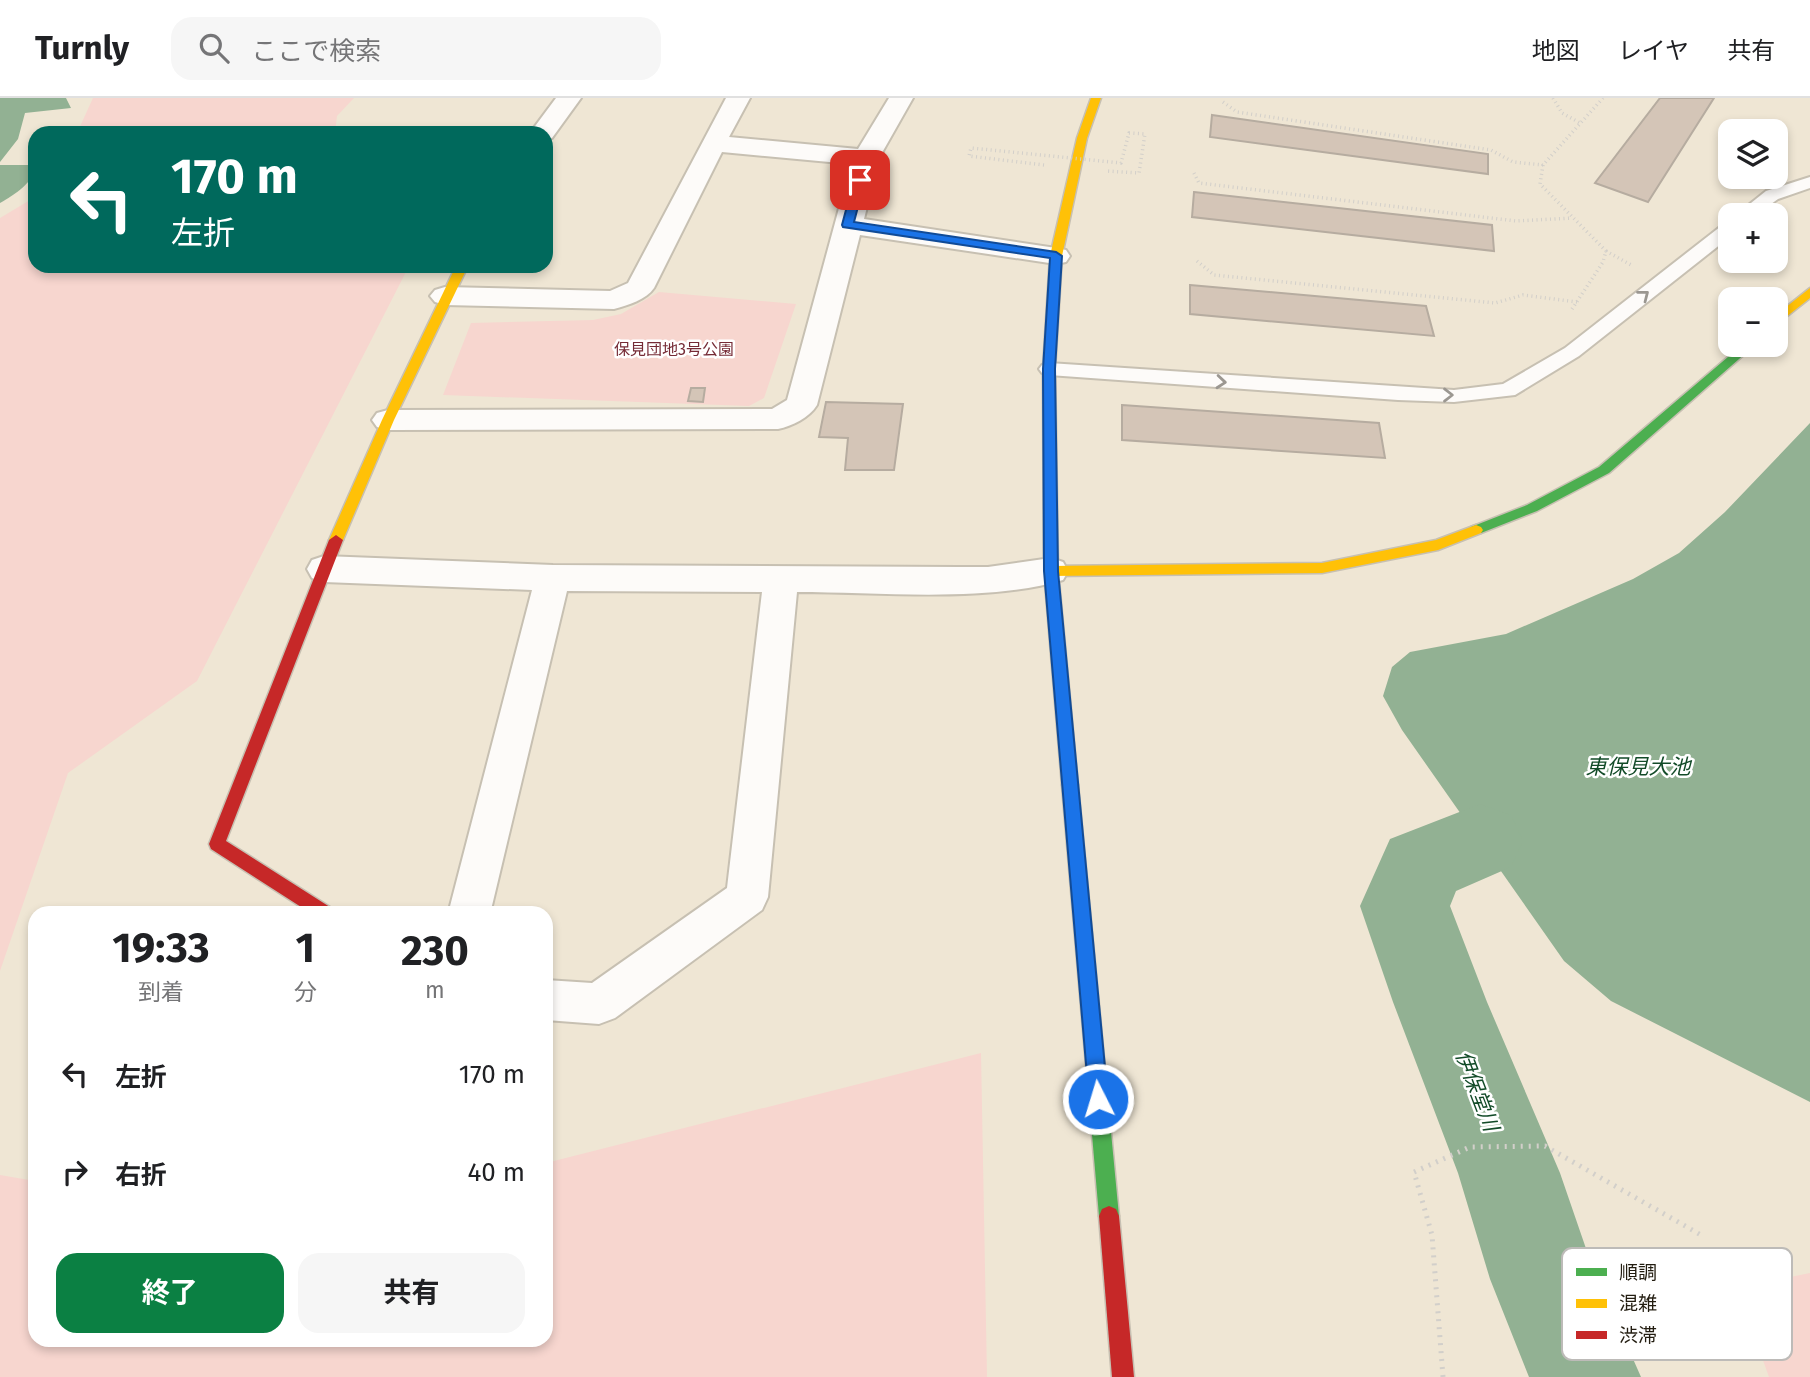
<!DOCTYPE html>
<html lang="ja">
<head>
<meta charset="utf-8">
<style>
  body { margin:0; font-family:"Fira Sans","Noto Sans JP",sans-serif; background:#f6f6f6; color:#202124; height:100vh; display:flex; flex-direction:column; font-size:26px; white-space:nowrap }
  * { box-sizing:border-box; margin:0 }
  p { font-size:23px; color:#757577 }
  .icon { flex:none; width:38px; height:38px; fill:none; stroke:currentColor; stroke-width:2; stroke-linecap:round; stroke-linejoin:round }
  .map { position:relative; flex:1; overflow:hidden }
  .side { position:absolute; left:28px; top:808px; width:525px; height:441px; display:flex; flex-direction:column; background:#fff; border-radius:21px; box-shadow:0 4px 10px #0003 }
  .side>* { flex:none }
  .guide { position:absolute; left:28px; top:28px; width:525px; height:147px; border-radius:21px; box-shadow:0 4px 10px #0003; background:#00695c; color:#fff; overflow:hidden }
  .tools { position:absolute; left:1718px; top:21px; display:grid; gap:14px }
  .tools a { display:grid; place-items:center; width:70px; height:70px; border-radius:14px; background:#fff; box-shadow:0 4px 10px #0003; font-size:35px }
  .pin { position:absolute; display:grid; place-items:center; width:60px; height:60px; color:#fff; margin:-30px; border-radius:14px; box-shadow:0 4px 10px #0006 }
  .me { position:absolute; width:77px; margin:-38px; rotate:355deg; stroke-linejoin:round; filter:drop-shadow(0 0 5px #0008) }
  .turn { display:flex; align-items:center; gap:24px; height:147px; padding:0 28px; font-size:32px }
  .turn .icon { width:91px; height:91px; stroke-width:2.5 }
  .turn b { display:block; font-size:49px; line-height:60px }
  .eta { display:flex; justify-content:space-evenly; align-items:center; height:119px; text-align:center }
  .eta b { font-size:42px; font-weight:700; line-height:49px }
  .button { display:flex; gap:14px; margin-top:auto; padding:14px 28px }
  .button a { flex:1; height:80px; border-radius:21px; background:#0b8043; color:#fff; font-size:28px; font-weight:700; line-height:80px; text-align:center }
  .button a+a { background:#f6f6f6; color:#202124 }
  ul { padding:0; list-style:none }
  li { display:flex; align-items:center; gap:21px; height:98px; padding:0 28px }
  li div { flex:1 }
  li b { display:block; font-size:26px }
  li em { font-style:normal }
  header { display:flex; align-items:center; gap:42px; box-sizing:border-box; height:98px; padding:0 35px; background:#fff; border-bottom:2px solid #e0e0e0 }
  header strong { font-size:33px }
  nav { display:flex; gap:38px; margin-inline-start:auto; font-size:24px }
  .search { width:490px; height:63px; background:#f6f6f6; display:flex; align-items:center; gap:18px; box-sizing:border-box; padding:0 24px; border-radius:21px; color:#757577; font-size:26px }
  .map>svg:first-child { display:block }
  .green { fill:#f7d6cf }
  .water { fill:#92b193 }
  .lines { fill:none; stroke-linecap:round; stroke-linejoin:round }
  .river { fill:#92b193; fill-rule:evenodd }
  .building { fill:#d4c5b7; stroke:#b6aca0; stroke-width:2 }
  .lane-casing { stroke:#c7c0b2; stroke-width:4 }
  .street-casing { stroke:#c7c0b2; stroke-width:4 }
  .fast-casing { stroke:#c7c0b2; stroke-width:3 }
  .slow-casing { stroke:#c7c0b2; stroke-width:3 }
  .jam-casing { stroke:#c7c0b2; stroke-width:3 }
  .path-far1 { stroke:#d2cfca; stroke-width:3.5; stroke-dasharray:1 3.5; stroke-linecap:butt }
  .path { stroke:#d2cfca; stroke-width:5; stroke-dasharray:2 6; stroke-linecap:butt }
  .lane { fill:#fdfbf9; fill-rule:evenodd }
  .street { fill:#fdfbf9; fill-rule:evenodd }
  .fast { fill:#4caf50; fill-rule:evenodd }
  .slow { fill:#ffc107; fill-rule:evenodd }
  .jam { fill:#c62828; fill-rule:evenodd }
  .path-bridge { stroke:#d2cfca; stroke-width:3.5; stroke-dasharray:1 3.5; stroke-linecap:butt }
  .oneway { stroke:#9b9791 }
  .route { fill:#1a73e8; stroke:#114b97; stroke-width:2 }
  .labels { text-anchor:middle; dominant-baseline:central; stroke-width:5; stroke-linejoin:round; paint-order:stroke }
  .far-park-label { font-size:16px; fill:#752b36; stroke:#fff }
  .water-label { font-size:21px; font-style:italic; fill:#124b28; stroke:#fff }
  .key { fill:#fff; stroke:#bdbbb8; stroke-width:2 }
  .key-label { font-size:19px; fill:#231d11 }
</style>
</head>
<body>
<header>
<strong>Turnly</strong>
<div class="search"><svg class="icon" aria-label="search" viewBox="0 0 24 24"><circle cx="10" cy="10" r="6"/><path d="M15 15l6 6"/></svg>ここで検索</div>
<nav><a>地図</a><a>レイヤ</a><a>共有</a></nav>
</header>
<div class="map">
<svg width="1810" height="1279" viewBox="0 0 1810 1279">
  <rect width="100%" height="100%" fill="#efe6d4"/>
  <g class="green">
    <path d="M93 0H354L337 18 335 35H77Z"/>
    <path d="M35 99V168H409L197 583 68 675 0 873V120Z"/>
    <path d="M659 194 796 206 764 300 749 308 443 297 471 225 593 222 621 216Z"/>
    <path d="M981 955 987 1279H0V1077L35 1083V1242H546V1065Z"/>
    <path d="M1810 1175V1279H1769L1737 1190Z"/>
  </g>
  <g class="water">
    <path d="M0 0H66L71 10 25 15 18 41 0 64Z"/>
    <path d="M0 67H35C35 84 14 97 0 105Z"/>
    <path d="M1810 325V1004L1611 903 1564 863 1402 632 1383 598 1392 569 1410 554 1506 536 1633 481 1679 455 1725 414Z"/>
  </g>
  <g class="lines">
    <path class="river" d="M1480 706 1511 717 1523 743 1511 769 1456 793 1450 808 1487 904 1560 1075 1592 1168 1641 1279H1529L1490 1181 1458 1075 1393 904 1360 808 1390 741Z"/>
  </g>
  <g class="building">
    <path d="M1660 0H1714L1648 104 1595 85Z"/>
    <path d="M1212 17 1488 56V76L1210 39Z"/>
    <path d="M1194 94 1492 127 1494 153 1192 119Z"/>
    <path d="M1190 187 1426 208 1434 238 1190 216Z"/>
    <path d="M691 290H705L703 304 688 303Z"/>
    <path d="M826 304 903 306 894 372H845L848 340 819 339Z"/>
    <path d="M1122 307 1379 325 1385 360 1122 342Z"/>
  </g>
  <g class="lines">
    <g class="lane-casing">
      <g id="lane">
        <path d="M1810 79V90L1778 101 1756 117H1736L1766 93Z"/>
        <path d="M1731 124V138L1579 258 1515 297 1454 304 1398 302 1049 277 1042 275 1039 271 1042 267 1049 265 1454 292 1503 286 1565 250 1725 125Z"/>
      </g>
    </g>
    <g class="street-casing">
      <g id="street">
        <path d="M556 0H581L552 40 546 42V35H530Z"/>
        <path d="M726 0H750L729 39 858 51 889 0H913L879 60 864 121 1056 150 1066 152 1070 158 1066 164 1056 166 860 137 817 307C809 320 792 328 778 331L388 332 377 329 372 322 377 315 388 312 772 311 787 302 851 66 722 54 654 190C646 202 628 207 614 211L445 207 435 204 430 198 435 192 445 189 610 193 628 185Z"/>
        <path d="M324 458 553 467 958 469H988L1051 460 1063 464 1068 473 1063 482C987 505 878 494 797 494L768 799 762 812 615 920 599 926 546 922V882L592 885 727 790 762 494 567 493 490 816H448L532 492 324 484 312 480 307 471 312 462Z"/>
      </g>
    </g>
    <g class="fast-casing">
      <g id="fast">
        <path d="M1742 247H1755L1609 375 1537 413 1481 435H1471L1469 432 1471 429 1527 407 1599 369Z"/>
        <path d="M1070 680 1076 682 1078 687 1119 1118 1116 1125 1109 1128 1102 1125 1099 1118 1062 687 1064 682Z"/>
      </g>
    </g>
    <g class="slow-casing">
      <g id="slow">
        <path d="M1091 0H1101L1087 40 1062 158 1055 271 1049 275 1043 271 1050 158 1077 40Z"/>
        <path d="M456 168H468L394 322 343 442 336 447 331 446 329 442 382 322Z"/>
        <path d="M1810 190V200L1776 227V217Z"/>
        <path d="M1476 427 1481 429 1483 432 1481 435 1438 452 1322 475 1051 478 1044 473 1051 468 1322 465 1436 442Z"/>
      </g>
    </g>
    <g class="jam-casing">
      <g id="jam">
        <path d="M1049 267 1055 271 1058 473 1078 687 1076 692H1064L1062 687 1044 473 1043 271Z"/>
        <path d="M336 437 343 442 226 743 333 811 335 816H312L211 751 209 746 329 442Z"/>
        <path d="M1109 1108 1116 1111 1119 1118 1134 1279H1112L1099 1118 1102 1111Z"/>
      </g>
    </g>
    <g class="path-far1">
      <path d="M1553 0 1562 15 1580 25"/>
      <path d="M1223 4 1237 14 1491 52 1513 64 1543 67"/>
      <path d="M1194 75 1199 85 1516 123 1572 120"/>
      <path d="M1606 153 1633 168"/>
      <path d="M1197 163 1214 177 1495 205 1523 197 1577 204"/>
      <path d="M1572 211 1603 164 1606 153 1540 86 1543 67 1603 0"/>
    </g>
    <path class="path" d="M1443 1279 1432 1137 1414 1074 1470 1049 1545 1048 1701 1137"/>
    <use href="#lane" class="lane"/>
    <use href="#street" class="street"/>
    <use href="#fast" class="fast"/>
    <use href="#slow" class="slow"/>
    <use href="#jam" class="jam"/>
    <path class="path-bridge" d="M1044 67 969 58 971 50 1121 65 1129 35 1145 36 1139 75 1107 73"/>
  </g>
  <defs><path id="oneway-chevron" d="M-2-3.5L2.5 0L-2 3.5" fill="none" stroke-width="1.6" stroke-linecap="round" stroke-linejoin="round" transform="scale(1.75)"/></defs>
  <g class="oneway">
    <use href="#oneway-chevron" transform="translate(1644 197) rotate(-38)"/>
    <use href="#oneway-chevron" transform="translate(1221 284) rotate(5)"/>
    <use href="#oneway-chevron" transform="translate(1448 297)"/>
  </g>
  <path class="route" d="M860 79 865 82 854 124 1056 154 1062 158 1055 271 1058 473 1108 1001 1105 1008 1098 1011 1092 1008 1089 1001 1044 473 1043 271 1050 160 843 129 842 127 854 82Z"/>
  <g class="labels">
    <g class="far-park-label">
      <text x="674" y="251">保見団地3号公園</text>
    </g>
    <g class="water-label">
      <text x="1638" y="669">東保見大池</text>
      <text transform="translate(1477 993) rotate(69)">伊保堂川</text>
    </g>
  </g>
  <rect x="1562" y="1150" width="230" height="112" rx="10" class="key"/>
  <rect x="1576" y="1170" width="31" height="8" fill="#4caf50"/>
  <rect x="1576" y="1201" width="31" height="9" fill="#ffc107"/>
  <rect x="1576" y="1233" width="31" height="8" fill="#c62828"/>
  <g class="key-label">
    <text x="1619" y="1181">順調</text>
    <text x="1619" y="1212">混雑</text>
    <text x="1619" y="1244">渋滞</text>
  </g>
</svg>
<div class="tools">
<a><svg class="icon" aria-label="layers" viewBox="0 0 24 24"><path d="M12 4l9 5-9 5-9-5zM3 14l9 5 9-5"/></svg></a>
<a>+</a>
<a>−</a>
</div>
<div class="pin" style="left:860px;top:82px;background:#d93025"><svg class="icon" aria-label="arrive" viewBox="0 0 24 24"><path d="M6 21V4h12l-3 4 3 4H6"/></svg></div>
<svg class="me" style="left:1098px;top:1001px" viewBox="-20 -20 40 40"><circle r="17" fill="#1a73e8" stroke="#fff" stroke-width="3"/><path d="M0-11L8 9 0 5-8 9z" fill="#fff"/></svg>
<div class="guide">
<div class="turn"><svg class="icon" aria-label="left" viewBox="0 0 24 24"><path d="M17 20v-9H6M10 6l-5 5 5 5"/></svg><div><b>170 m</b>左折</div></div>
</div>
<section class="side">
<div class="eta">
<div><b>19:33</b><p>到着</p></div>
<div><b>1</b><p>分</p></div>
<div><b>230</b><p>m</p></div>
</div>
<ul>
<li><svg class="icon" aria-label="left" viewBox="0 0 24 24"><path d="M17 20v-9H6M10 6l-5 5 5 5"/></svg><div><b>左折</b></div><em>170 m</em></li>
<li><svg class="icon" aria-label="right" viewBox="0 0 24 24"><path d="M7 20v-9h11M14 6l5 5-5 5"/></svg><div><b>右折</b></div><em>40 m</em></li>
</ul>
<div class="button"><a>終了</a><a>共有</a></div>
</section>
</div>
</body>
</html>
